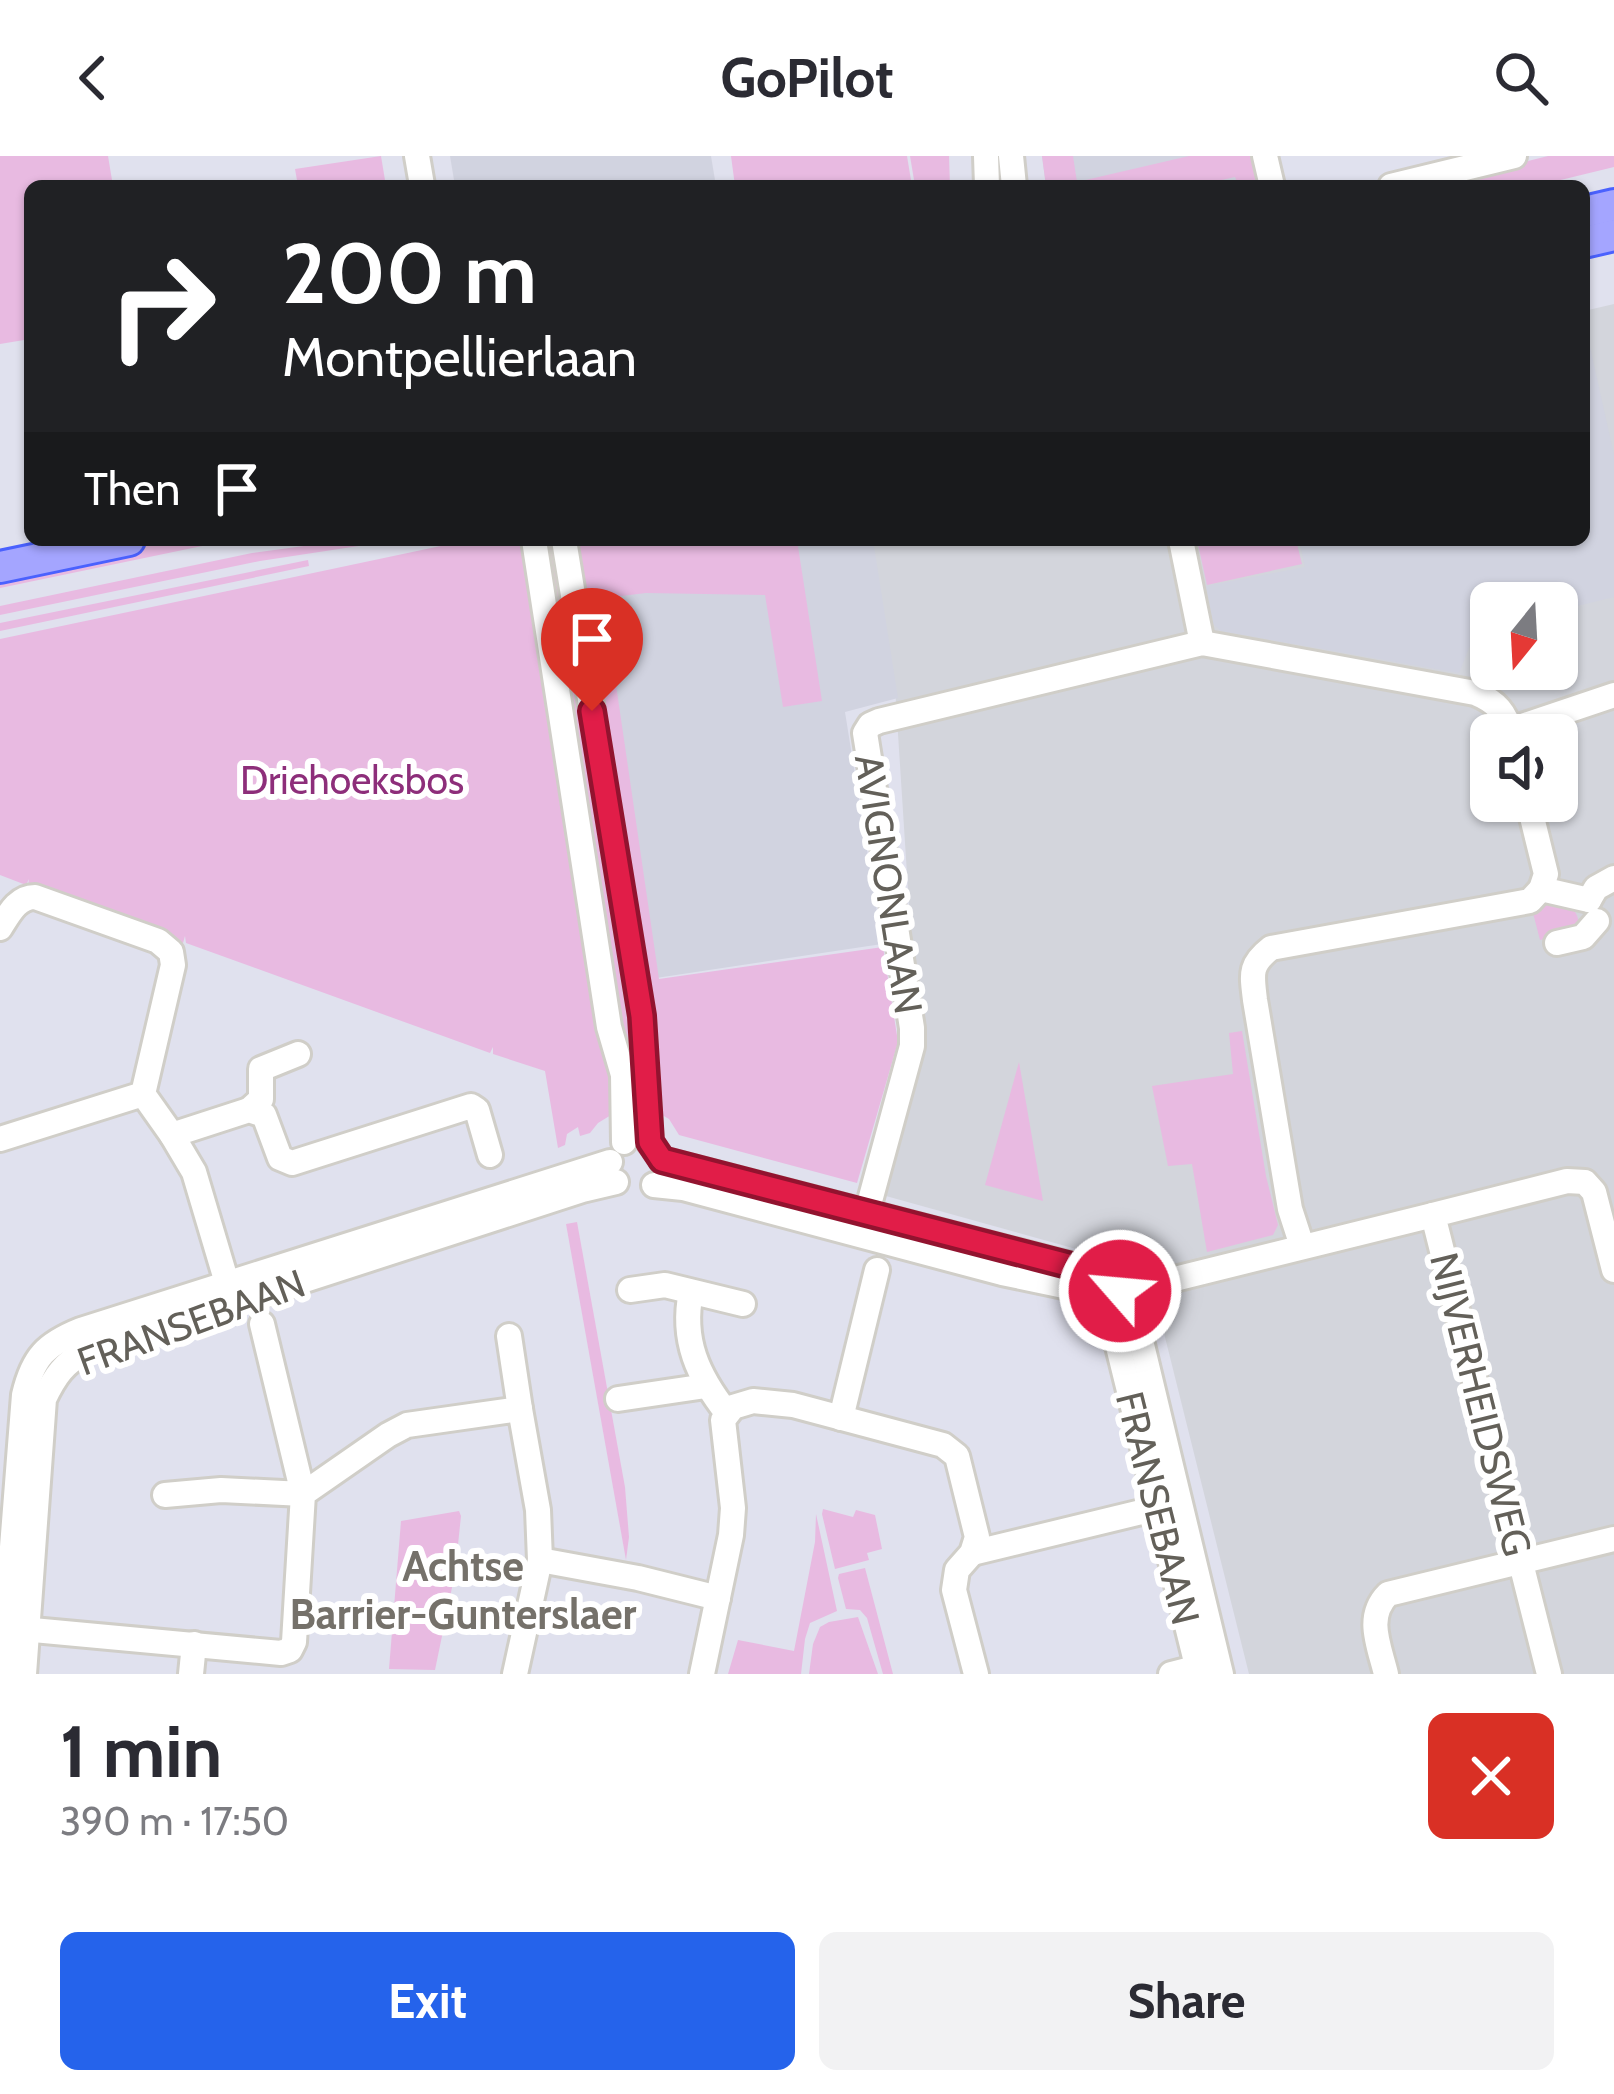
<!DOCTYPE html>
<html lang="en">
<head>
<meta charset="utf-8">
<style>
  body { margin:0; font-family:Cabin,sans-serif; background:#f2f2f3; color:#2b2b33; height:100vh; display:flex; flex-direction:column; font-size:45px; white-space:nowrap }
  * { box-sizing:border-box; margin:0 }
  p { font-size:39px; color:#7c7c81 }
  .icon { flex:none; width:66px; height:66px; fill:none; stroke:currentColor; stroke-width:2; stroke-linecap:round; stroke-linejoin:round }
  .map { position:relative; height:1518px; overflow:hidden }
  .sheet { display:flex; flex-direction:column; background:#fff; flex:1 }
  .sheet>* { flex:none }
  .hud { position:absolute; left:24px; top:24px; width:1566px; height:366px; border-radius:18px; box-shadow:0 3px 9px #0004; background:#202124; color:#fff; overflow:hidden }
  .needle { width:78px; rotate:198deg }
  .buttons { position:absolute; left:1470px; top:426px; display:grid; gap:24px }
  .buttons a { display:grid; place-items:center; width:108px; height:108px; border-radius:18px; background:#fff; box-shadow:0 3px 9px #0004; font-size:60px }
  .pin { position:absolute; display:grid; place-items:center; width:102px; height:102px; color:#fff; margin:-123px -51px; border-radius:50% 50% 50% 0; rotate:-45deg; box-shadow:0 0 12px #0007 }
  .pin .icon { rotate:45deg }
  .me { position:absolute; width:132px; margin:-66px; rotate:297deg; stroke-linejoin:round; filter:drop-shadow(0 0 9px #0008) }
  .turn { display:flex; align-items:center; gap:42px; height:252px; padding:0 60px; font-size:54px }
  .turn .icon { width:156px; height:156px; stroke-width:2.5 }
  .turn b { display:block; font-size:84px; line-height:102px }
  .then { display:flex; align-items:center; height:114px; padding:0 60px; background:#0003; gap:24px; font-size:45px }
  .round { display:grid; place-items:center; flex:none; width:126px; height:126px; border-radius:18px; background:#f2f2f3 }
  .summary { display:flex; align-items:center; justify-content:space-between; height:204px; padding:0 60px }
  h1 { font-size:72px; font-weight:800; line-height:90px }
  .primary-button { display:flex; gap:24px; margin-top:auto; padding:24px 60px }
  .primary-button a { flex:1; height:138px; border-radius:18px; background:#2563eb; color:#fff; font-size:48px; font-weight:800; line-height:138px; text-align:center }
  .primary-button a+a { background:#f2f2f3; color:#2b2b33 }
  header { display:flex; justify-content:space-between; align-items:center; height:156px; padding:0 60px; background:#fff; font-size:54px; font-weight:800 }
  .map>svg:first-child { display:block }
  .industrial { fill:#d3d5dc; fill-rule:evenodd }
  .education { fill:#d1d3e0 }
  .green { fill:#e8bae1 }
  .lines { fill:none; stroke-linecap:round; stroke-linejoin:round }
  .minor-casing { stroke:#d0cec8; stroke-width:30 }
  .major-casing { stroke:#4a61fe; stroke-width:36 }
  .minor { stroke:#fff; stroke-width:24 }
  .major { stroke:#a4a5ff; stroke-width:30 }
  .route-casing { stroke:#92132f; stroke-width:30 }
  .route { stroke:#e11d48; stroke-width:21 }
  .labels { text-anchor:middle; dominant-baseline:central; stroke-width:12; stroke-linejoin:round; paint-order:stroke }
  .park-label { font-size:39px; fill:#8d2e7a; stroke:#fff }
  .street-label { font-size:39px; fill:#636059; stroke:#fff }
  .neighbourhood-label { font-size:42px; font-weight:bold; fill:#75716a; stroke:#fff }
</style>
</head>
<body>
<header><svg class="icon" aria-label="back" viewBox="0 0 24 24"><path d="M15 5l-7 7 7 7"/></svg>GoPilot<svg class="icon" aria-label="search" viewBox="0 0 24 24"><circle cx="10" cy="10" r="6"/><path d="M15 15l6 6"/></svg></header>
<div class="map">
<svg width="1614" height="1518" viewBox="0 0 1614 1518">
  <rect width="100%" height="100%" fill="#e0e1ee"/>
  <path class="industrial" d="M1614 148V1518H1249L1148 1113 886 1040 925 876 911 780 895 531 870 384H1584V155ZM1491 447H1557V513H1491ZM1491 579H1557V645H1491Z"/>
  <g class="education">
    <path d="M450 0H711L716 30H455Z"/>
    <path d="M1042 0H1250L1257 30H1046Z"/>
    <path d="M1584 164 1614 299V441L1557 455V447H1491V471L1482 473 1473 482 1459 517 1221 475 1213 468 1206 430 1305 411 1299 384H1584Z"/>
    <path d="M585 384H873L898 542 845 556 882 788 656 822Z"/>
  </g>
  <g class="green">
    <path d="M0 0H108L113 30H30V183L0 188Z"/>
    <path d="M381 0 386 30H298L295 13Z"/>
    <path d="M731 0H907L912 30H735Z"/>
    <path d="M910 0H949L950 30H915Z"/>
    <path d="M1042 0H1073L1077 26 1189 0H1255L1262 30H1239L1235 21 1195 30H1046Z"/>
    <path d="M1548 0H1614V11L1536 30H1426Z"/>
    <path d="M169 384H231L0 432V419Z"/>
    <path d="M348 384H398L260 405 0 459V450L252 397Z"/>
    <path d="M469 384 474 390 484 388V384H527L605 871 616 956 598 967 590 977 580 980 578 971 567 978 565 989 558 992 545 915 493 898V891L490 897 186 787 185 780 183 787 28 730 29 723 26 729 0 719V483Z"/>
    <path d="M543 384H555L623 806 641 949H630Z"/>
    <path d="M571 384H797L822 545 783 551 765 439 646 437 605 442 602 433 659 823 883 791 898 886 857 1027 679 979 669 963 657 956Z"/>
    <path d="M1197 384H1296L1302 408 1207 429Z"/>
    <path d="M308 404 309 410 0 475V467Z"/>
    <path d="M1557 746C1571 750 1578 754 1579 770L1573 776 1540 784 1533 757 1545 747Z"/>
    <path d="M1242 875 1266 1020 1278 1069 1273 1079 1207 1096 1192 1008 1168 1010 1152 930 1233 918 1229 877Z"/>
    <path d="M1019 906 1043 1045 985 1029Z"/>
    <path d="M577 1066 625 1331 629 1381 626 1404 566 1068Z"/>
    <path d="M823 1353 853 1361 856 1354 875 1359 882 1393 867 1397 869 1404 835 1413 822 1358Z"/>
    <path d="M459 1355 461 1360 455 1417 435 1514 389 1513 401 1365Z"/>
    <path d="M816 1358 837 1455 810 1467 805 1483 801 1518H728L738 1484 794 1495 815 1386Z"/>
    <path d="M865 1412 893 1518H883L867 1462 860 1454 846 1453 838 1422 839 1418Z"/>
    <path d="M858 1461 878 1518H809L813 1488 820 1471 829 1466Z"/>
  </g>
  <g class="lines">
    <g class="minor-casing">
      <g id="minor">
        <path d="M417 0 422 29"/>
        <path d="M986 0 987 30"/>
        <path d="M1011 0 1014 30"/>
        <path d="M1265 0 1272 30"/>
        <path d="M1391 30 1514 0"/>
        <path d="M534 384 609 871 623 919 624 986"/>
        <path d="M564 384 642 861 650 987"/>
        <path d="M1181 384 1202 487"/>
        <path d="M1510 574 1614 539"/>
        <path d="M1541 733 1589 744"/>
        <path d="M1589 744 1596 732 1614 722"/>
        <path d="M0 772C9 758 17 741 35 741L158 785 171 796 173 809 143 938 0 983"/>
        <path d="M1557 787 1583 781 1597 765"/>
        <path d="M143 938 172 979 194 1016 230 1137"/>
        <path d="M249 954 261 943V913L298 898"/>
        <path d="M172 979 249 954 264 959 280 1002 292 1007 471 950 477 954 490 999"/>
        <path d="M662 1004 1070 1109C1108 1120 1122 1132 1137 1168L1221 1518"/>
        <path d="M654 1029 683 1032 1002 1117 1064 1130 1095 1145 1106 1156 1114 1174 1199 1518"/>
        <path d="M861 1078 912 890V872L865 577 870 569 879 565 1202 487 1475 537C1497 546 1505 556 1512 579"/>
        <path d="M1302 1090 1290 1053 1255 844C1252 818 1249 809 1271 792L1530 745 1541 733 1546 718 1528 645"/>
        <path d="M630 1134 665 1129 743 1148"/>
        <path d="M691 1136C681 1184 698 1220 727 1257"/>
        <path d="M1110 1139 1433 1059"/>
        <path d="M509 1180 520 1253"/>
        <path d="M618 1243 706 1230"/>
        <path d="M841 1262 877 1114"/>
        <path d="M165 1339 221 1334 303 1338 262 1168"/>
        <path d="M972 1397 1158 1352"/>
        <path d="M540 1404 638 1422 718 1442"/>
        <path d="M0 1471 281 1497 290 1494 294 1486 303 1338 388 1279 407 1269 520 1253 538 1354 540 1404 515 1518"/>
        <path d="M2 1518 24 1239C33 1201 46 1188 81 1174L610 1006"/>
        <path d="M24 1518 44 1243C55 1220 64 1207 86 1195L582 1034 616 1026"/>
        <path d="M191 1518 194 1488"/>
        <path d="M702 1518 731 1379 733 1352 723 1264 733 1251 753 1245 793 1249 943 1289 957 1300 977 1381 972 1397 957 1414 954 1434 976 1518"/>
        <path d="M1171 1518 1210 1508"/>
        <path d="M1386 1518C1379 1489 1365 1461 1388 1438L1614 1383"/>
        <path d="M1549 1518 1433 1059 1567 1025 1585 1026 1594 1036 1614 1114"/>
      </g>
    </g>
    <g class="major-casing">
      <g id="major">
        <path d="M1584 56 1614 49"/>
        <path d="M1584 86 1614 79"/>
        <path d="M0 411 129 384"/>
      </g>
    </g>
    <use href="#minor" class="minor"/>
    <use href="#major" class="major"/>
  </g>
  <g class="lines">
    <g class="route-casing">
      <path id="route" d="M592 555 642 860 650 986 662 1004 1087 1114 1106 1122 1120 1135"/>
    </g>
    <use href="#route" class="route"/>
  </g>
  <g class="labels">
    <g class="park-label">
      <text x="352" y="624">Driehoeksbos</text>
    </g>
    <g class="street-label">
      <text transform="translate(889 728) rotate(81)">AVIGNONLAAN</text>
      <text transform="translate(191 1166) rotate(-20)">FRANSEBAAN</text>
      <text transform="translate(1481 1248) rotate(76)">NIJVERHEIDSWEG</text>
      <text transform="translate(1158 1352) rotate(76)">FRANSEBAAN</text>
    </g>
    <g class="neighbourhood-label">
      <text x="463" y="1410">Achtse<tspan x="463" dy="48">Barrier-Gunterslaer</tspan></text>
    </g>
  </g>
</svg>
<div class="buttons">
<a><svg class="needle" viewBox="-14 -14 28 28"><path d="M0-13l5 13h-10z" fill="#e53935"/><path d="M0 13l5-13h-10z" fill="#7c7c81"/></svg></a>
<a><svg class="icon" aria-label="sound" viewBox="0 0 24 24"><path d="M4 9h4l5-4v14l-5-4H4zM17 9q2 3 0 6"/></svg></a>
</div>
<div class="pin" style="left:592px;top:555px;background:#d93025"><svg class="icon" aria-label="arrive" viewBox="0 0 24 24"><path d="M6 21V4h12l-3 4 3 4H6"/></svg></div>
<svg class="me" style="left:1120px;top:1135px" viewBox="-20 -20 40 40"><circle r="17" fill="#e11d48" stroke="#fff" stroke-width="3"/><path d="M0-11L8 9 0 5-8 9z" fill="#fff"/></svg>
<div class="hud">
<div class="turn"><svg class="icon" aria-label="right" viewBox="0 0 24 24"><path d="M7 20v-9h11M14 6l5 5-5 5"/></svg><div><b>200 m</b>Montpellierlaan</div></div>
<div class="then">Then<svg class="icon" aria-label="arrive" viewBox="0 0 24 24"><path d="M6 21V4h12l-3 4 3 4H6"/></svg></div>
</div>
</div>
<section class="sheet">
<div class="summary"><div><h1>1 min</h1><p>390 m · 17:50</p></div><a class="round" style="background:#d93025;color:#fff"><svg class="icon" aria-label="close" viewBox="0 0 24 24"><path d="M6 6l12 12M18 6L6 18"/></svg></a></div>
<div class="primary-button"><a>Exit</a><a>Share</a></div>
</section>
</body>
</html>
